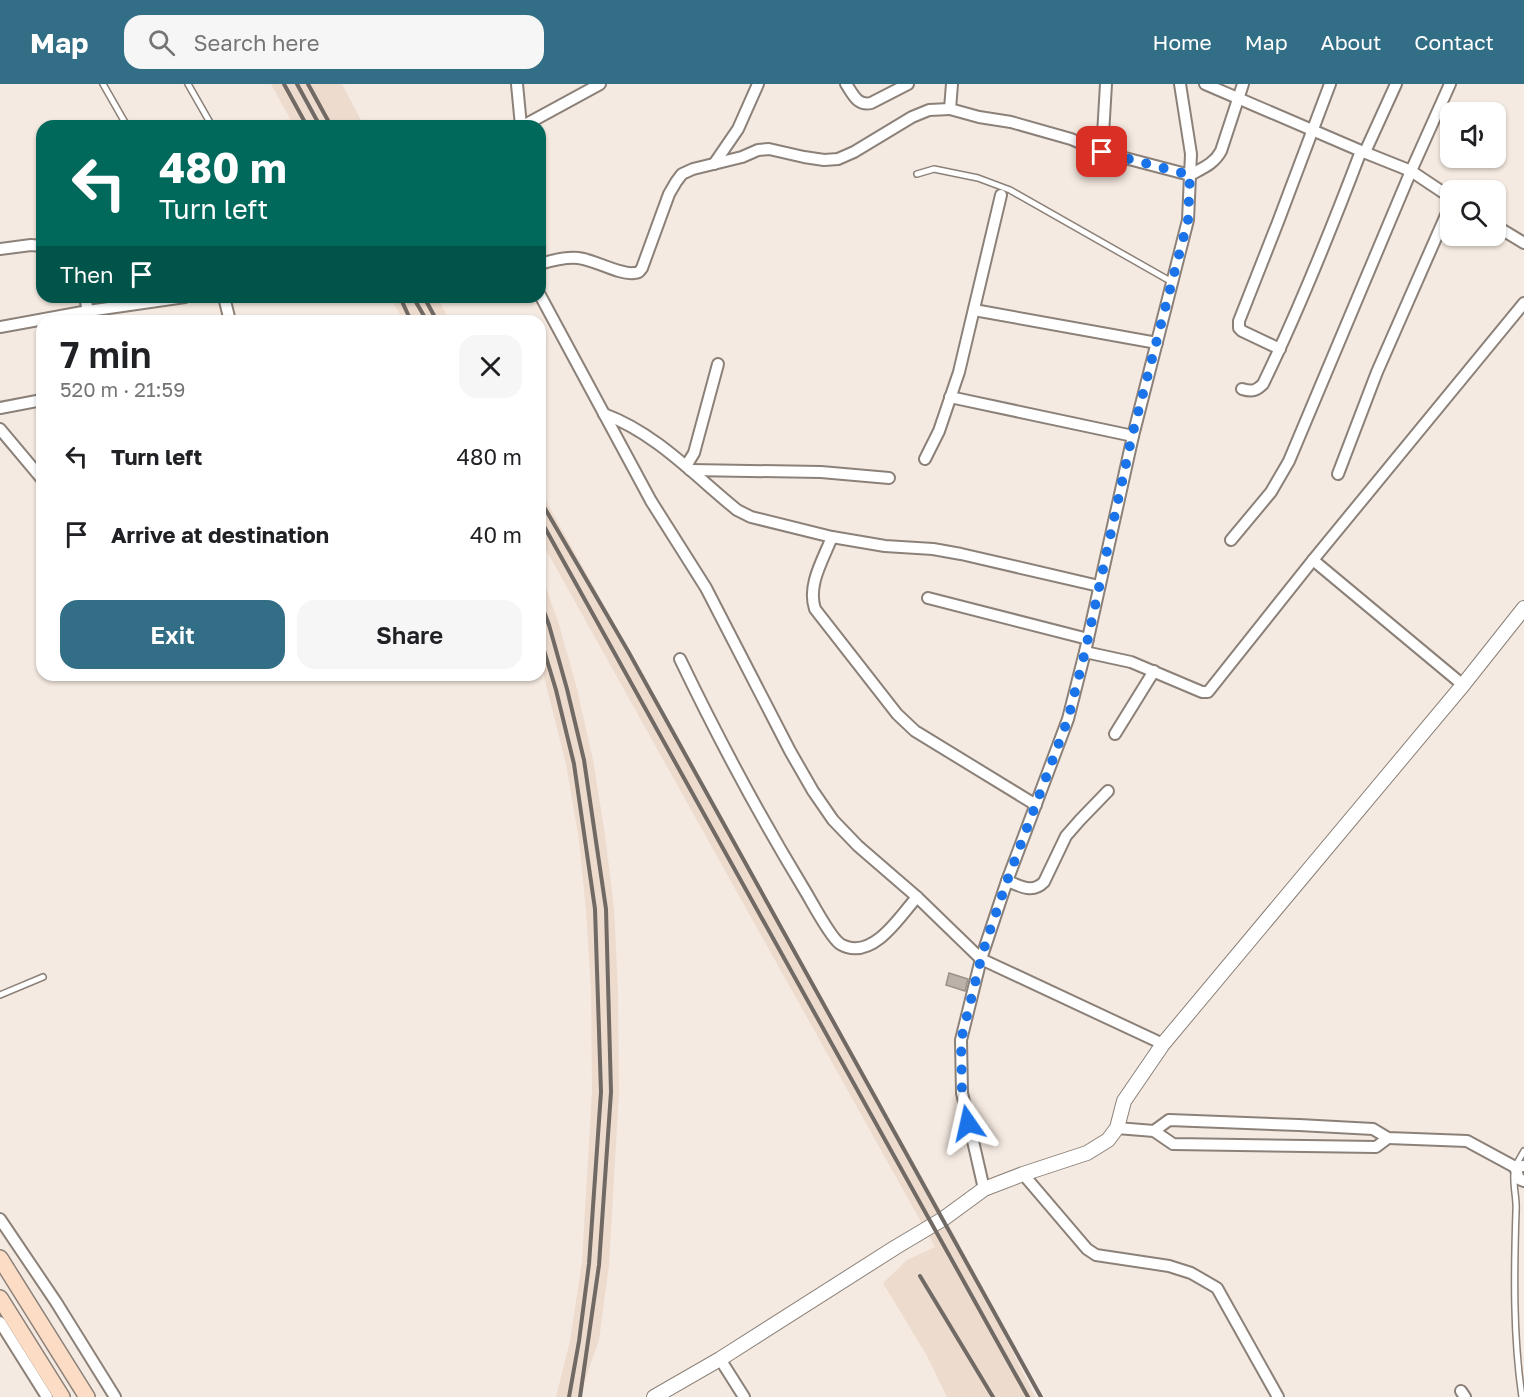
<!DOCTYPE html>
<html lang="en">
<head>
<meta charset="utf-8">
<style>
  body { margin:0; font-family:"Golos Text",sans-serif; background:#f6f6f6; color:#202124; height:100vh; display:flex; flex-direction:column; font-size:22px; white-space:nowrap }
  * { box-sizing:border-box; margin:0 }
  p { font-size:20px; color:#757577 }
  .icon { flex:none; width:33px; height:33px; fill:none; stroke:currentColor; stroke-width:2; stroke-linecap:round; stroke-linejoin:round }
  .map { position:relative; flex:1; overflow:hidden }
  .side { position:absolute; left:36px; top:231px; width:510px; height:366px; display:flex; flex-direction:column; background:#fff; border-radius:18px; box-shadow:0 2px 4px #0004 }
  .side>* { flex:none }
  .guide { position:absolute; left:36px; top:36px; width:510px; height:183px; border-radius:18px; box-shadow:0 2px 4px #0004; background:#00695c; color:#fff; overflow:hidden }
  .fabs { position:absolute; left:1440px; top:18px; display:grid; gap:12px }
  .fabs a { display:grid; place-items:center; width:66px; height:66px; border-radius:12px; background:#fff; box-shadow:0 2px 4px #0004; font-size:30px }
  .pin { position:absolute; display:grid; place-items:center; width:51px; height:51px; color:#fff; margin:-26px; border-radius:12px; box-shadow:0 3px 9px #0006 }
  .me { position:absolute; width:66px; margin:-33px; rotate:349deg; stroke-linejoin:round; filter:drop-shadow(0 0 4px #0008) }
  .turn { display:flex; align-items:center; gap:21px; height:126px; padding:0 24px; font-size:27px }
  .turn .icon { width:78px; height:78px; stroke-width:2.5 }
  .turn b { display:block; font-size:42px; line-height:51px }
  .then { display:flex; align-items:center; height:57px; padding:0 24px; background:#0003; gap:12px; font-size:22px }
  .round { display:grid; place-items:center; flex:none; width:63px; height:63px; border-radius:18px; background:#f6f6f6 }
  .head { display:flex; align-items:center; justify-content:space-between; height:102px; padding:0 24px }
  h1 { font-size:36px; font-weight:600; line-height:45px }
  .cta { display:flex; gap:12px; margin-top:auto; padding:12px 24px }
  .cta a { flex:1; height:69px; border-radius:18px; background:#326f86; color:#fff; font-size:24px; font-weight:600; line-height:69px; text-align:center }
  .cta a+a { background:#f6f6f6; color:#202124 }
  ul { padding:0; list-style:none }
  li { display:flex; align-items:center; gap:18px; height:78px; padding:0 24px }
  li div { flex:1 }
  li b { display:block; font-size:22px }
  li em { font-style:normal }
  header { display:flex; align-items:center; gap:36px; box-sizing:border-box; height:84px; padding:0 30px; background:#326f86; color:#fff }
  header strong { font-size:28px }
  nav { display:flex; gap:33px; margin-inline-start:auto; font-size:21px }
  .search { width:420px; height:54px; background:#f6f6f6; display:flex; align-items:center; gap:15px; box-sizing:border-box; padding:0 21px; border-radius:18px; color:#757577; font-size:22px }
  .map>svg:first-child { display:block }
  .built { fill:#eddbce }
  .building { fill:#bbb1a9; stroke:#9c918a; stroke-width:1.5 }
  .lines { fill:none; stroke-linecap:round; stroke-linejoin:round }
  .service-casing { stroke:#8b8179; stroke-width:8 }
  .minor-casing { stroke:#8b8179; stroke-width:14 }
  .tertiary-casing { stroke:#8b8179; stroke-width:16 }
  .secondary-casing { stroke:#8b8179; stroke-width:18 }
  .service { stroke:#fff; stroke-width:5 }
  .minor { stroke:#fff; stroke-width:10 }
  .tertiary { stroke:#fff; stroke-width:14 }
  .secondary { stroke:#fcdcc4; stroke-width:15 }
  .rail { stroke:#706964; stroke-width:4 }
  .route { stroke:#1a73e8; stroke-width:10; stroke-dasharray:0 18 }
</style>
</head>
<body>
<header>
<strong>Map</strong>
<div class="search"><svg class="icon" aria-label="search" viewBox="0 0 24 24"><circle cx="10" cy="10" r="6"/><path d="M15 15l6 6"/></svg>Search here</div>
<nav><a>Home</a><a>Map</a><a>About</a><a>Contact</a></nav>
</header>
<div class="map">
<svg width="1524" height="1313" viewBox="0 0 1524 1313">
  <rect width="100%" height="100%" fill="#f5eae1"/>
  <g class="built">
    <path d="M271 0H342L364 42H294Z"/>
    <path d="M390 213H438L449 237H404Z"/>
    <path d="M540 406 956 1154 1035 1313H947L927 1272 883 1199 907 1176 935 1163 540 455Z"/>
    <path d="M540 488 558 537 576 601 593 676 605 751 614 824 618 906 619 1009 609 1181 599 1256 579 1313H556L570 1257 582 1178 592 1007 591 906 586 826 579 756 566 680 540 577Z"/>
  </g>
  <path class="building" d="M949 889 968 895 965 907 946 901Z"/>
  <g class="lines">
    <g class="service-casing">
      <g id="service">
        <path d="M103 0 127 42"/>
        <path d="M188 0 212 42"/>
        <path d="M917 90 934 85 978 94 1010 106 1172 198"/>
        <path d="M0 911 43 893"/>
        <path d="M1516 1081 1524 1067"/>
        <path d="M1514 1090C1513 1103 1517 1115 1516 1127 1514 1189 1513 1252 1522 1313"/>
      </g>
    </g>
    <g class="minor-casing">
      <g id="minor">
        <path d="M517 0 521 42"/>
        <path d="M846 0C853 10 857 22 871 19L908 0"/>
        <path d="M952 0 950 25 979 33 1011 38 1071 55 1102 68 1190 91C1203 84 1214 80 1221 67L1243 0"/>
        <path d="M1205 0 1361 67 1411 87 1450 113"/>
        <path d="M523 42 600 0"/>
        <path d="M1102 68 1106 0"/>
        <path d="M1365 68 1396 0"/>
        <path d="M714 80 738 45 758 0"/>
        <path d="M1496 142 1524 159"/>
        <path d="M0 165 31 161 42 162"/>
        <path d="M540 180C553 176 565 173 578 174 596 176 619 191 634 189 639 189 639 188 642 184L669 110 676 98 682 90 693 85 742 73 758 66 769 65 804 73 824 76 838 75 854 68 912 33 929 26 950 25"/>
        <path d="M540 211 651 417 706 504 790 667 813 707 833 736 858 762 917 813 981 875 1163 960"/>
        <path d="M85 213 90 237"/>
        <path d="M224 213 230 237"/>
        <path d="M974 226 1157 259"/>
        <path d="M0 243 88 227 185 213"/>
        <path d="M1280 265 1242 247 1239 244V237L1278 138 1330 0"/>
        <path d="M1242 305C1252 308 1256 307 1263 300 1300 224 1331 146 1361 67"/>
        <path d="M950 313 1133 352"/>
        <path d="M0 324 42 316"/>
        <path d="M604 330C656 349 695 392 737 426L751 433 832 453C823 476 807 501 815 525L897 630 915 647 1036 721"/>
        <path d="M0 345 42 395"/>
        <path d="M925 375 939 347 959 288 1001 111"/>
        <path d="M686 382 694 369 718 280"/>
        <path d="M690 386 821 388 889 394"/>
        <path d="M1338 390 1377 288 1450 122"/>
        <path d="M832 453 885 462 933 465 961 470 1099 502"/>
        <path d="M1231 456 1271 408 1289 377 1411 87 1450 0"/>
        <path d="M1313 476 1463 601"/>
        <path d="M928 514 1088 555"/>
        <path d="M1085 568 1131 578 1202 608H1208L1313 476 1524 219"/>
        <path d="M680 575C718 654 759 731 804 805 812 818 829 851 839 859 841 861 844 862 847 863 876 872 901 831 917 813"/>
        <path d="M1115 650 1154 587"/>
        <path d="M1007 797C1021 802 1032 810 1044 798L1066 752 1080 736 1108 707"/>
        <path d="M1117 1044 1154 1047 1173 1060 1376 1063 1388 1054"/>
        <path d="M1154 1047 1169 1036 1299 1041 1373 1045 1388 1054 1467 1057 1515 1083 1524 1082"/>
        <path d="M1515 1083 1519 1095 1524 1097"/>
        <path d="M1023 1090 1087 1165 1096 1171 1169 1182 1191 1189 1217 1204 1278 1313"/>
        <path d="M984 1105 962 1009 961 956 981 875 1007 797 1068 635 1085 568 1133 352 1188 136 1191 70 1180 0"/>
        <path d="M0 1135 56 1218 115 1313"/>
        <path d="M0 1238 47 1313"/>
        <path d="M720 1275 744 1313"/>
        <path d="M1461 1307 1465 1313"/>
      </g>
    </g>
    <g class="tertiary-casing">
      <path id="tertiary" d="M654 1313 720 1275 896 1163 943 1135 984 1105 1023 1090 1087 1069 1108 1056 1117 1044 1124 1017 1163 960 1463 601 1524 524"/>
    </g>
    <g class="secondary-casing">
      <g id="secondary">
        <path d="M0 1174 87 1313"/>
        <path d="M0 1214 62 1313"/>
      </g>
    </g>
    <use href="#service" class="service"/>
    <use href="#minor" class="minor"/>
    <use href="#tertiary" class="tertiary"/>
    <use href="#secondary" class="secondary"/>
    <g class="rail">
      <path d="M284 0 307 42"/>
      <path d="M297 0 320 42"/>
      <path d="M308 0 331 42"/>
      <path d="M400 213 411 237"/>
      <path d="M413 213 427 237"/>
      <path d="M424 213 437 237"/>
      <path d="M540 416 628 567 1041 1313"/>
      <path d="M540 435 1028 1313"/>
      <path d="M540 517 549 541 567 605 584 676 606 825 611 1008 599 1181 580 1313"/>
      <path d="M540 553 556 606 574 680 595 825 601 1008 589 1180 579 1257 569 1313"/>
      <path d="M920 1192 993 1313"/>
    </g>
  </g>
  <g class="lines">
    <path class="route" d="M968 1039 962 1009 961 956 981 875 987 855 1007 797 1068 635 1085 568 1132 352 1188 136 1190 91 1102 68"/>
  </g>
</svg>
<div class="fabs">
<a><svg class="icon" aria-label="sound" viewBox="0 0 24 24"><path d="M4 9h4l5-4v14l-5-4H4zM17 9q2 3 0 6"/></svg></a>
<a><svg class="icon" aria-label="search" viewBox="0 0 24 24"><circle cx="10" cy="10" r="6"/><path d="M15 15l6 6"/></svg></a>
</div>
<div class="pin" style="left:1102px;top:68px;background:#d93025"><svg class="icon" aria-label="arrive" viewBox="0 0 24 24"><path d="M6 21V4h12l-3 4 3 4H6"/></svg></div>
<svg class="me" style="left:968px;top:1039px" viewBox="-20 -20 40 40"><path d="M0-17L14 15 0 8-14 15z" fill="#1a73e8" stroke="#fff" stroke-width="4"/></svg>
<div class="guide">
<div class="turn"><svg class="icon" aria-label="left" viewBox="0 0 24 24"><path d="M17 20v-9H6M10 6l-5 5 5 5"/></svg><div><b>480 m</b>Turn left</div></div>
<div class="then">Then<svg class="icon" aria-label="arrive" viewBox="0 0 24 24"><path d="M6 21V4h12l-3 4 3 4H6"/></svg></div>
</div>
<section class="side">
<div class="head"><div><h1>7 min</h1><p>520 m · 21:59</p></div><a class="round"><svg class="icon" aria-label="close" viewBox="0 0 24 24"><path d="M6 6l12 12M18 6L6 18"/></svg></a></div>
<ul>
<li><svg class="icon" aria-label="left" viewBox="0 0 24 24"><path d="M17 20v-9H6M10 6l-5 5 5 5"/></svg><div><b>Turn left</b></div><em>480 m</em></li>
<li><svg class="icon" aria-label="arrive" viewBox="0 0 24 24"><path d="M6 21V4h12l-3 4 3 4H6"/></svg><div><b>Arrive at destination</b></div><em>40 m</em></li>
</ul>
<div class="cta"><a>Exit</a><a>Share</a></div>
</section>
</div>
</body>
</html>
